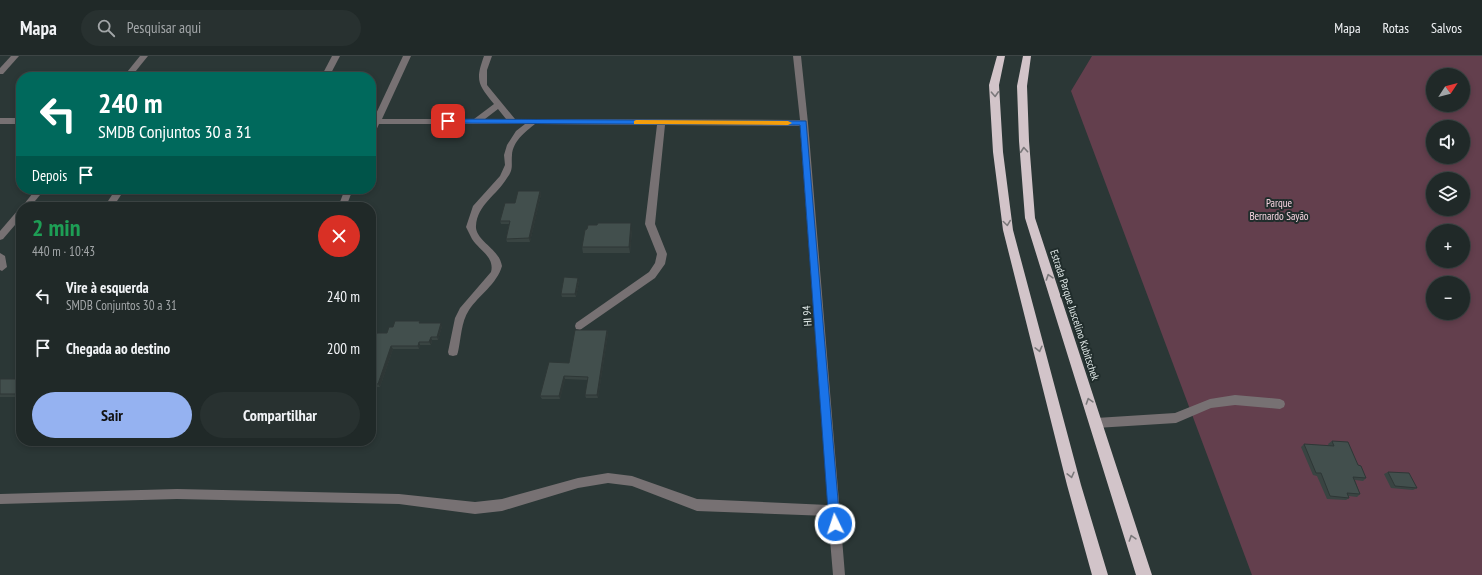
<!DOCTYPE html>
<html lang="pt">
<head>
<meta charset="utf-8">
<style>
  body { margin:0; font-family:"PT Sans Narrow",sans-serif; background:#283130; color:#f1f3f6; height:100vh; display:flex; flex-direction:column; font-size:15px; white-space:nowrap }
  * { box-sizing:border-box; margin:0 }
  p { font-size:13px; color:#a2a6a8 }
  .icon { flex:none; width:22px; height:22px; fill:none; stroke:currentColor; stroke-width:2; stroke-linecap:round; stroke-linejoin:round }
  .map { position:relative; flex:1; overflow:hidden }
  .drawer { position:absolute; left:16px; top:146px; width:360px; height:244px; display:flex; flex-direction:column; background:#202928; border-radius:16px; box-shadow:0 2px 6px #0003,0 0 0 1px #3d4545 }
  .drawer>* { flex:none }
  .top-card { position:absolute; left:16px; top:16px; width:360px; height:122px; border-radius:16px; box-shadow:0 2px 6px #0003,0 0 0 1px #3d4545; background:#00695c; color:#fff; overflow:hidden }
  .needle { width:26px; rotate:54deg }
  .fabs { position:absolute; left:1426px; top:12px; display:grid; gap:8px }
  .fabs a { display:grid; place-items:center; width:44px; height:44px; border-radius:50%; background:#202928; box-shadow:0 2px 6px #0003,0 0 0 1px #3d4545; font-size:20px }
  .pin { position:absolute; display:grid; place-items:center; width:34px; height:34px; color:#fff; margin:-17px; border-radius:8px; box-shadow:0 2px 6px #0006 }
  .me { position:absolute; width:44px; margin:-22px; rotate:356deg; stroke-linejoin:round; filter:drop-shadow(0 0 3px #0008) }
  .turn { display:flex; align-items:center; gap:14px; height:84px; padding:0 16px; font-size:18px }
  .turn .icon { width:52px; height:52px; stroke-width:2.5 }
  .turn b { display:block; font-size:28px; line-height:34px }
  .then { display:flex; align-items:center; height:38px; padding:0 16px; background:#0003; gap:8px; font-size:15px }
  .round { display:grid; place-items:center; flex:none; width:42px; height:42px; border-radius:21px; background:#283130 }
  .headline { display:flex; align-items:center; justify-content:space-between; height:68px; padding:0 16px }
  h1 { font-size:24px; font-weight:700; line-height:30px; color:#1e9e55 }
  .primary-button { display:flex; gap:8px; margin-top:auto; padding:8px 16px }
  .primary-button a { flex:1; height:46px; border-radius:24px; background:#95b2f1; color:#111; font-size:16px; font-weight:700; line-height:46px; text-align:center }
  .primary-button a+a { background:#283130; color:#f1f3f6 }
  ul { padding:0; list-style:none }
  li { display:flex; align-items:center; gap:12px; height:52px; padding:0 16px }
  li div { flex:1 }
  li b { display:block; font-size:15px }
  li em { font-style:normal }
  header { display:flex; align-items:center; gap:24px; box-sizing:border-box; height:56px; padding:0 20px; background:#202928; border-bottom:1px solid #3d4545 }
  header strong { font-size:19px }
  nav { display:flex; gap:22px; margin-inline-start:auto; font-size:14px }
  .search { width:280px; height:36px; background:#283130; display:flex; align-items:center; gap:10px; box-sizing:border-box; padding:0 14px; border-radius:22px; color:#a2a6a8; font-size:15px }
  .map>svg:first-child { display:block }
  .green { fill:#633f4d; fill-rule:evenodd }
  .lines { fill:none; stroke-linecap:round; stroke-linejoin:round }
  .minor { fill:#777173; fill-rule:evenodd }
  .highway { fill:#d2c4c9; fill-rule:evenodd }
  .wall { fill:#394442 }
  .shaded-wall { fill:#2e3736 }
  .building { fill:#424f4d; stroke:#2e3736 }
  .oneway { stroke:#7a787a }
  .route { fill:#1a73e8; stroke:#114b97 }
  .slow { fill:#f59e0b }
  .labels { text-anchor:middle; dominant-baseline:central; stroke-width:4; stroke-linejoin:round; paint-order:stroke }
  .park-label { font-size:11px; fill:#f8d6e2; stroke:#212d2c }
  .street-label { font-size:11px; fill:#e2eae9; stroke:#212d2c }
</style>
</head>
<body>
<header>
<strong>Mapa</strong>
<div class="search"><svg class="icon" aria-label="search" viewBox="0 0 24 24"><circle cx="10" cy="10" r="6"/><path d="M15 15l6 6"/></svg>Pesquisar aqui</div>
<nav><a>Mapa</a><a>Rotas</a><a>Salvos</a></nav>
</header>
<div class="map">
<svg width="1482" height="519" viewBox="0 0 1482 519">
  <rect width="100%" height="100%" fill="#2b3736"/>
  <path class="green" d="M1092 0H1482V519H1252L1071 35ZM1433 19H1463V49H1433ZM1433 71H1463V101H1433ZM1433 123H1463V153H1433ZM1433 175H1463V205H1433ZM1433 227H1463V257H1433Z"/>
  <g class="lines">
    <g class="minor">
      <path d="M11 0H19L3 18H0V12Z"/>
      <path d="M140 0H148L131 21H123Z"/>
      <path d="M332 0H340L329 21H321Z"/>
      <path d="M403 0H411L382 63H474L494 48C478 28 475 25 484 0H492L487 14V29L515 63 800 64 793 0H801L808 67 845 519H833L828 460 697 455 632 430 608 427 578 432 502 455 475 458 399 448 177 443 0 448V438L177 433 399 438 475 446 502 443 578 422 608 417 632 420 697 443 828 449 800 70 665 69 655 168 667 198 665 208 655 222 580 274 576 273 575 270 576 267 649 216 655 207 657 198 645 168 657 69 535 68C525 76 513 85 512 99 511 109 514 113 507 122 497 139 477 149 476 170 475 181 491 190 497 199 500 202 501 206 502 210 497 228 479 239 469 254 461 266 461 283 458 296L457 299 453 300 449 299 448 296 455 262 460 252 491 216C495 201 479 194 472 183 470 179 468 175 466 171L473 150 500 120 505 109 504 99 507 89 516 75 525 68H379L374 79 371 80V62H374ZM498 53 506 63H485Z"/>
      <rect x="0" y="62" width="21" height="6"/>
      <path d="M36 133H45L30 151 21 152Z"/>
      <path d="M116 133H125L113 151H104Z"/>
      <path d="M345 133H353L346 151H338Z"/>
      <path d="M21 153V162L3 183 0 184V175L18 154Z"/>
      <path d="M0 197 5 200 7 211 2 215 0 214Z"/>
      <path d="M1235 339 1280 343 1284 345 1285 348 1284 351 1280 353 1235 349 1211 352 1176 367 1096 372 1092 370 1090 367 1092 364 1096 362 1175 357 1210 343Z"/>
    </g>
    <g class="highway">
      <path d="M997 0H1005L999 29 1003 96 1013 174 1081 429 1108 519H1092L1067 429 1003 174 993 96 989 29Z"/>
      <path d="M1023 0H1031L1027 30 1029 85 1035 162 1152 519H1136L1025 162 1019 85 1017 30Z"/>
    </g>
  </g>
  <g class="wall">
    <path d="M540 135 541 138 530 186H507L506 183 509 168H501L500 165 515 147Z"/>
    <path d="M632 174 630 197H583L582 191Z"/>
    <path d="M579 225 576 241H562L561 238Z"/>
    <path d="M421 267 442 270 438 284H432L431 289H420L419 293H393L380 331H371V291L393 271Z"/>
    <path d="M607 274 608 277 598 342H586L585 339 588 324 565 323 560 343H542L540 340 569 307Z"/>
    <path d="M0 323H21V340L20 341H0Z"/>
    <path d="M1332 385 1358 409 1366 422 1363 425 1355 424 1360 438 1357 441 1349 440V442L1346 444 1327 443 1317 420 1313 419 1301 391 1304 388 1329 390 1328 388Z"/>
    <path d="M1388 416 1417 432 1413 434 1391 432 1384 418Z"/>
  </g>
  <g class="shaded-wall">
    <path d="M540 135 541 138 530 186 529 182Z"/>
    <path d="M631 167 632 174 630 197 629 191Z"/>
    <path d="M578 222 579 225 576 241 575 238Z"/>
    <path d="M441 267 442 270 438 284 437 281Z"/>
    <path d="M607 274 608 277 598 342 597 339Z"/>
    <path d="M431 281 432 284 431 289 429 286Z"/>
    <path d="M419 286 420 289 419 293 418 290Z"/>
    <path d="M391 290 393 293 380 331 378 328Z"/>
    <path d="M564 320 565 323 560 343 559 340Z"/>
    <path d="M21 332V340L20 341 16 338Z"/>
  </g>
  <g class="building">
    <path d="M518 135H540L529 182 506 183 510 165H500L505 147H515Z"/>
    <path d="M598 167H631L629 191H582L585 174 587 173 588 169H597Z"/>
    <path d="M564 221 578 222 575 238H561Z"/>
    <path d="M395 265H420L419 267H441L437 281H431L429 286H419L418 290H391L378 328H371V291L377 277H387L389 271H393Z"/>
    <path d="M575 274H607L597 339H585L588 321 564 320 559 340H540L549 306 569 307Z"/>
    <path d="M0 323H21V332L16 338H0Z"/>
    <path d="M1332 385 1348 386 1358 409 1361 410 1366 422 1353 421 1360 438 1347 437 1349 442 1330 440 1321 417H1316L1304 388 1334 390Z"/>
    <path d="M1388 416 1409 417 1417 432 1395 430Z"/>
  </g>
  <defs><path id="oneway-chevron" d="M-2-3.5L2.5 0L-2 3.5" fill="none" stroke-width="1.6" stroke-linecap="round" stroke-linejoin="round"/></defs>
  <g class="oneway">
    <use href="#oneway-chevron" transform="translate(995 38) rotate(87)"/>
    <use href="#oneway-chevron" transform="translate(1024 94) rotate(-95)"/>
    <use href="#oneway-chevron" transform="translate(1007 167) rotate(82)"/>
    <use href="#oneway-chevron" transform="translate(1049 221) rotate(-108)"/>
    <use href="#oneway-chevron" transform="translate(1039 293) rotate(76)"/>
    <use href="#oneway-chevron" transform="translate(1089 345) rotate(-108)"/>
    <use href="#oneway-chevron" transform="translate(1071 419) rotate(76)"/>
    <use href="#oneway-chevron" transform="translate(1132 482) rotate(-108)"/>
  </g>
  <path class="route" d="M446 63 806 65 840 468 839 471 835 473 831 471 829 468 800 69 448 67H446Z"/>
  <path class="slow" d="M636 64 788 65 792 67 788 69 634 68V65Z"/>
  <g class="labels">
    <g class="park-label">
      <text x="1279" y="147">Parque<tspan x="1279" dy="13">Bernardo Sayão</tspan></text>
    </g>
    <g class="street-label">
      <text transform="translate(1075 259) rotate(72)">Estrada Parque Juscelino Kubitschek</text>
      <text transform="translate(807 260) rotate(-94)">HI 94</text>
    </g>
  </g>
</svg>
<div class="fabs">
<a><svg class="needle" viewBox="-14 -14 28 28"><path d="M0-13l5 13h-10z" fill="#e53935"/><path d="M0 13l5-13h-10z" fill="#a2a6a8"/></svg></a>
<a><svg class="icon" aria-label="sound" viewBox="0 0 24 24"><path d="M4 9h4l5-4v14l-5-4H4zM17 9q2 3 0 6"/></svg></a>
<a><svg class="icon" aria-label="layers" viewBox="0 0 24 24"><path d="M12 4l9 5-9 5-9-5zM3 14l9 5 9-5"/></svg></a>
<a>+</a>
<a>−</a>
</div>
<div class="pin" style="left:448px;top:65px;background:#d93025"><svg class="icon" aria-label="arrive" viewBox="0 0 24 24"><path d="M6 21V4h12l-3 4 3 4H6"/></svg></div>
<svg class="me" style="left:835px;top:468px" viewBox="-20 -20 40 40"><circle r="17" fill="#1a73e8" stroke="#fff" stroke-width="3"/><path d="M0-11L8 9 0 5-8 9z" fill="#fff"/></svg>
<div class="top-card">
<div class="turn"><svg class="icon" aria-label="left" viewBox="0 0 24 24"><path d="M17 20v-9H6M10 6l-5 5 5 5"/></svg><div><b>240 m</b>SMDB Conjuntos 30 a 31</div></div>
<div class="then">Depois<svg class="icon" aria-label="arrive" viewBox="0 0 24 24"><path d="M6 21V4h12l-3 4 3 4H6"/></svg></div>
</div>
<section class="drawer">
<div class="headline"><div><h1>2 min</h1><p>440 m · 10:43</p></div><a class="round" style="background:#d93025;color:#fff"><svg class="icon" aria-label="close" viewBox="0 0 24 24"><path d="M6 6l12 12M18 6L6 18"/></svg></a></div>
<ul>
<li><svg class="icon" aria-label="left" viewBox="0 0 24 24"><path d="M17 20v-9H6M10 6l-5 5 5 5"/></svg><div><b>Vire à esquerda</b><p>SMDB Conjuntos 30 a 31</p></div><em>240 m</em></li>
<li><svg class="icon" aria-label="arrive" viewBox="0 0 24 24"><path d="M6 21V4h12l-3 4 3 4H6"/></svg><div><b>Chegada ao destino</b></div><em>200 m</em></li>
</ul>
<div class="primary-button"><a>Sair</a><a>Compartilhar</a></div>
</section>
</div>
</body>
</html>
